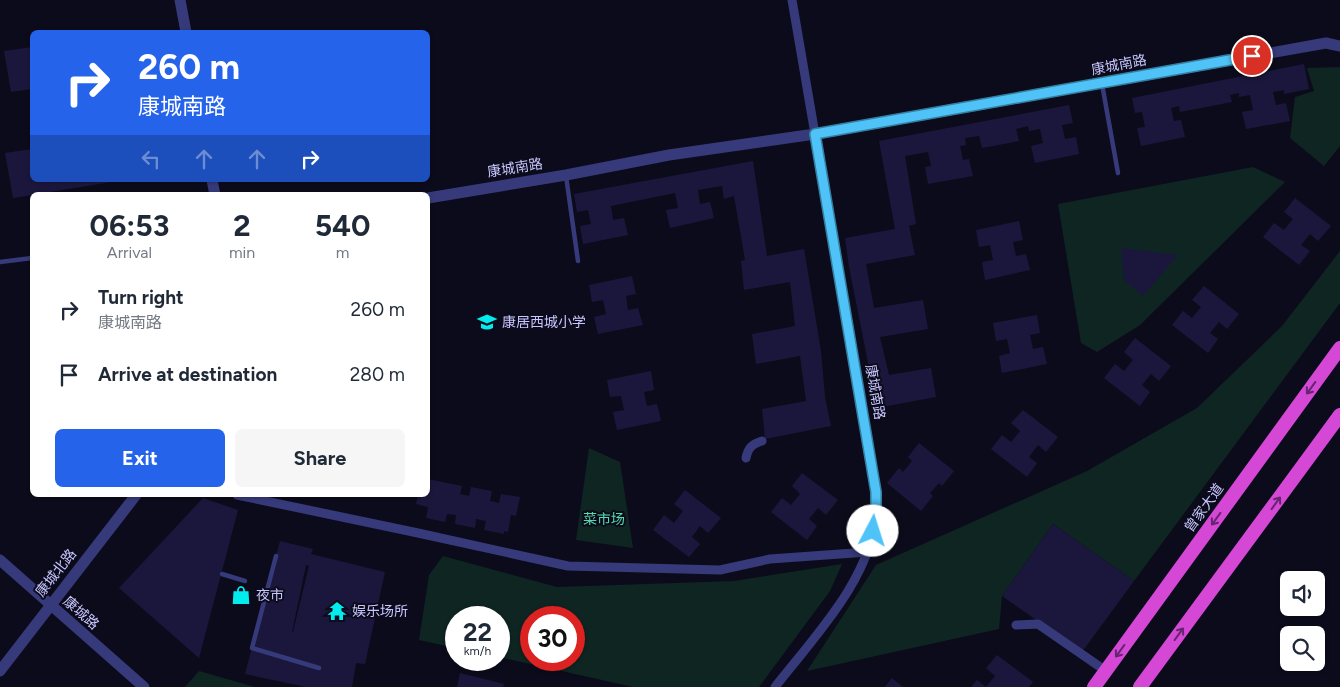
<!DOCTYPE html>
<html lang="en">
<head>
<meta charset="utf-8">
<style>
  body { margin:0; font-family:Figtree,"Noto Sans SC",sans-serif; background:#f6f6f7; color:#1f2937; height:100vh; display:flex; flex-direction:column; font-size:19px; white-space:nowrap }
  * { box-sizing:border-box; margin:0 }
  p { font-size:16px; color:#747a83 }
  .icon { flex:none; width:28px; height:28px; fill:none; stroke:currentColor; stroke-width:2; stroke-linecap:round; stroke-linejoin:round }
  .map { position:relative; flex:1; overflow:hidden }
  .side { position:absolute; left:30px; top:192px; width:400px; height:305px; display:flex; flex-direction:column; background:#fff; border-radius:8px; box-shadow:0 1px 4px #0004 }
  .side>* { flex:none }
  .banner { position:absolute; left:30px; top:30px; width:400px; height:152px; border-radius:8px; box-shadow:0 1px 4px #0004; background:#2563eb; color:#fff; overflow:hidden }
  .tools { position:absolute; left:1280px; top:571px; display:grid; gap:10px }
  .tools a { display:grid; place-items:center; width:45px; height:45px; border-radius:8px; background:#fff; box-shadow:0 1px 4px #0004; font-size:25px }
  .speed { position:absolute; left:445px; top:606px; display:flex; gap:10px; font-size:25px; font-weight:700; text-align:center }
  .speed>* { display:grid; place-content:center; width:65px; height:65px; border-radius:50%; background:#fff; box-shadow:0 1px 4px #0004; line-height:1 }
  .speed small { font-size:12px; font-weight:400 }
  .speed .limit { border:8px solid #d22; background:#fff; color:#111 }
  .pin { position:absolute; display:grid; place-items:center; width:42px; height:42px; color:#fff; margin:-21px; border:2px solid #fff; border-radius:50%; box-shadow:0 1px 5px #0007 }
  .me { position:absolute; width:55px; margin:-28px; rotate:5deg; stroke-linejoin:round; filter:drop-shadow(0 0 4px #0008) }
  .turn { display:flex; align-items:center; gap:18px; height:105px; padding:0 25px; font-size:22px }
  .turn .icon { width:65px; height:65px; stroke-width:2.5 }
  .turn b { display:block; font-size:35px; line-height:42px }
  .lanes { display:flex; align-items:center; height:48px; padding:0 25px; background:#0003; justify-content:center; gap:25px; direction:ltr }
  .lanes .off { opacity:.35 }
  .eta { display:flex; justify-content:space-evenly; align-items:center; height:85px; text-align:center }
  .eta b { font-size:30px; font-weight:700; line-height:35px }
  .cta { display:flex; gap:10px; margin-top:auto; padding:10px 25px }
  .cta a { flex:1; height:58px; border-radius:8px; background:#2563eb; color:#fff; font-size:20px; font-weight:700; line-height:58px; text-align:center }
  .cta a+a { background:#f6f6f7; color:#1f2937 }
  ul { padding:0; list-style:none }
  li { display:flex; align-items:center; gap:15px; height:65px; padding:0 25px }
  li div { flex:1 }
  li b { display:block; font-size:19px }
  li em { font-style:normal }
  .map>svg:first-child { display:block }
  .green { fill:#0e2522; fill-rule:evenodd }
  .building { fill:#1b173c; fill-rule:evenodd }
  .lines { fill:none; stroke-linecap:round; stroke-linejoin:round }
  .service { stroke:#363a7a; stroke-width:4.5 }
  .minor { stroke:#363a7a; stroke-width:9 }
  .tertiary { stroke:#363a7a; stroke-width:11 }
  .trunk { stroke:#d448d5; stroke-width:14 }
  .oneway { stroke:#66266f }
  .route-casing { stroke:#337fa1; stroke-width:12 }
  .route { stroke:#4fc3f7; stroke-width:9 }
  .labels { text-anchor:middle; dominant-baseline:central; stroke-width:4; stroke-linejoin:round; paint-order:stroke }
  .street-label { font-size:14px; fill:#c7c6fe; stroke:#0c0b1b }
  .poi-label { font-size:14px; fill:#c7c6fe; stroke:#0c0b1b; text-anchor:start }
  .park-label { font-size:14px; fill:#54dcad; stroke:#0c0b1b }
</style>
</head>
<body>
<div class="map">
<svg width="1340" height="687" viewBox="0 0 1340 687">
  <rect width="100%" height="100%" fill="#0c0b1b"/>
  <g class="green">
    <path d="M1340 67V146L1324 166 1290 138 1295 97 1314 91 1307 68Z"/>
    <path d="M1253 167 1285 182 1140 325 1097 352 1081 343 1058 204Z"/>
    <path d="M1340 251V303L1134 581 1053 524 1002 596 999 629 807 671 876 565 1087 471 1197 408 1282 326Z"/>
    <path d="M589 448 620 462 633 548 576 540Z"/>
    <path d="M443 556 557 587 734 581 842 564 830 591 759 687H633L499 657V618H456V648L419 640 429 575ZM531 618H574V660H531Z"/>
    <path d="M199 671 255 687H185Z"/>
  </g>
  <g class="building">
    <path d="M32 47V89L11 92 4 51Z"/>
    <path d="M1304 64 1309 89 1284 94V90L1273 92 1276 105 1286 103 1290 121 1246 129 1242 112 1253 110 1250 95 1239 97V93L1230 95 1232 102 1180 112 1179 106 1171 108 1174 121 1181 120 1185 137 1141 146 1137 128 1145 127 1142 112 1135 113 1132 98Z"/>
    <path d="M1069 105 1073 123 1062 125 1065 139 1076 137 1079 154 1035 163 1031 146 1043 143 1040 129 1029 131 1028 126 1016 129 1019 141 982 148 979 136 965 138 966 145 960 146 963 160 969 159 973 176 928 184 925 167 931 166 928 152 905 156 916 224 909 226 915 255 866 264 874 308 923 300 928 329 880 337 889 375 931 368 936 397 877 408 849 267 845 238 895 229 879 141Z"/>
    <path d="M32 149V180L118 181 13 198 5 153Z"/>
    <path d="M753 161 767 256 804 249 821 351 825 397 831 426 765 439 762 409 806 401 800 356 756 364 752 334 795 326 790 282 744 290 741 261 745 260 734 196 724 199 722 186 698 190 700 204 710 202 714 218 670 228 666 210 678 208 675 193 611 206 613 220 624 218 628 235 583 244 580 226 591 224 588 210 577 212 574 194Z"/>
    <path d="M1295 198 1331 226 1318 241 1310 234 1301 245 1310 251 1299 265 1263 237 1274 223 1284 230 1293 219 1284 212Z"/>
    <path d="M1019 221 1023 240 1013 242 1016 256 1026 254 1030 270 985 280 982 262 993 260 990 245 979 247 976 230Z"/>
    <path d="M1121 248 1178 255 1143 296 1124 280Z"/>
    <path d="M632 276 636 294 626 296 628 310 638 308 643 325 598 334 594 317 606 314 603 300 592 302 589 285Z"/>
    <path d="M1204 286 1239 314 1227 329 1219 322 1210 333 1218 339 1208 353 1172 325 1183 311 1192 318 1201 307 1192 300Z"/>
    <path d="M1037 315 1040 333 1030 335 1033 349 1043 347 1047 364 1002 373 999 356 1010 353 1007 339 996 341 993 323Z"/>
    <path d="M1135 338 1171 366 1159 381 1151 374 1142 385 1150 392 1140 406 1104 378 1115 364 1124 371 1133 360 1124 352Z"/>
    <path d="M651 371 654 390 644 392 647 406 657 404 661 421 617 430 613 412 624 410 621 396 610 397 607 380Z"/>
    <path d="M1023 410 1058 437 1046 452 1038 445 1029 457 1037 463 1027 477 991 449 1002 435 1011 442 1020 431 1011 423Z"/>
    <path d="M919 443 954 471 942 486 939 483 930 493 933 496 921 511 887 483 899 468 903 472 912 461 908 457Z"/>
    <path d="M802 473 838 500 826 515 818 508 809 519 817 526 807 540 771 512 782 498 791 505 800 494 792 486Z"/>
    <path d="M428 479 462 486 460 494 469 496 471 487 492 491 490 501 499 503 501 494 520 497 516 516 511 515 508 532 504 531V534L484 530 486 521 476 519 475 528 455 524 456 515 447 514 445 522 426 518 428 507 416 504 418 495H428Z"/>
    <path d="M685 490 721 518 708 533 700 526 692 537 700 544 689 557 653 530 664 515 674 523 683 511 674 504Z"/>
    <path d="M203 498 238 510 199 658 119 588Z"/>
    <path d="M1053 524 1134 581 1082 652 1002 596Z"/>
    <path d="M280 541 313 549 311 554 385 572 365 664 356 663 352 687H306L245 674ZM306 565 309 566 293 632H292Z"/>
    <path d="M997 655 1033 682 1029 687H986L995 676 986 668Z"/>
    <path d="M460 673 504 684 503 687H457Z"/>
    <path d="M892 678 903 687H885Z"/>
    <path d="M977 680 986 687H971Z"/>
  </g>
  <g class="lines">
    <g class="service">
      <path d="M1102 84 1118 173"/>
      <path d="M566 176 578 261"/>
      <path d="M0 262 32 258"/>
      <path d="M276 556 252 648 319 668"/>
      <path d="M222 574 245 581"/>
    </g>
    <g class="minor">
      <path d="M746 458C748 448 752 444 762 441"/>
      <path d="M237 495 418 533 568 566 720 570 770 559 868 552"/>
      <path d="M1016 625 1038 624 1106 671"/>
      <path d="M775 687C814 637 873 577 876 511 877 485 870 458 866 432L792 0"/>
    </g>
    <g class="tertiary">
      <path d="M180 0 186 32"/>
      <path d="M212 180 215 195"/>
      <path d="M428 198 566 175 669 155 815 134 1326 43 1340 46"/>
      <path d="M0 560 144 687"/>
      <path d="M0 671 136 495"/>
    </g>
    <g class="trunk">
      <path d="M1094 687 1340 348"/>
      <path d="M1140 687 1340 415"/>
    </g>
  </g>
  <defs><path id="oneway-shaft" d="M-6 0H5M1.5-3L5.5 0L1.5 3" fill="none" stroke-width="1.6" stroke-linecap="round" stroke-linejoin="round" transform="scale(1.25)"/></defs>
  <g class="oneway">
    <use href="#oneway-shaft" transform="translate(1311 388) rotate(126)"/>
    <use href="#oneway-shaft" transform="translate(1276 503) rotate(-54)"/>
    <use href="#oneway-shaft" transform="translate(1216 519) rotate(126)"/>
    <use href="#oneway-shaft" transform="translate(1179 634) rotate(-54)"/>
    <use href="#oneway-shaft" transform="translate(1120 651) rotate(126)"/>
  </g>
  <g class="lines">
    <g class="route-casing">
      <path id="route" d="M873 531 876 513V492L815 134 1252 56"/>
    </g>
    <use href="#route" class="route"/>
  </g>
  <defs>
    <g id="school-bare" transform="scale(1.5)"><path d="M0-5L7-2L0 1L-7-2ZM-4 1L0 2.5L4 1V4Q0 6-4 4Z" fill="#03eced" stroke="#0c0b1b" stroke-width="2.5" paint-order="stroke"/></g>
    <g id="shop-bare" transform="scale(1.5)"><path d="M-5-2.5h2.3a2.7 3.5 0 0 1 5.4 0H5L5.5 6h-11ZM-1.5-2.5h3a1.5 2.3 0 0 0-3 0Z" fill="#03eced" stroke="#0c0b1b" stroke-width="2.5" paint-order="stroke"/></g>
    <g id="temple-bare" transform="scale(1.5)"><path d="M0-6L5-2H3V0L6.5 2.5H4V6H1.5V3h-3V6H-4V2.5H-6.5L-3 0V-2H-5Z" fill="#03eced" stroke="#0c0b1b" stroke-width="2.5" paint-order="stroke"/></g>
  </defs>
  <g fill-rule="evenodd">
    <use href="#school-bare" x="487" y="322"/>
    <use href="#shop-bare" x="241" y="595"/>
    <use href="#temple-bare" x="337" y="611"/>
  </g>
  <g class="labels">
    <g class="street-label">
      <text transform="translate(1119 65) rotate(-11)">康城南路</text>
      <text transform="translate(515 168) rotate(-9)">康城南路</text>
      <text transform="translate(875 392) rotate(80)">康城南路</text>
      <text transform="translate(1204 508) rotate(-54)">曾家大道</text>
      <text transform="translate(56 573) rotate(-52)">康城北路</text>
      <text transform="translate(81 613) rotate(41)">康城路</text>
    </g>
    <g class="poi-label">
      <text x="502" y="322">康居西城小学</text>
      <text x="256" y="595">夜市</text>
      <text x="352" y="611">娱乐场所</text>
    </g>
    <g class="park-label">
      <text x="604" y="519">菜市场</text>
    </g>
  </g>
</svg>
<div class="tools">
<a><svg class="icon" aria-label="sound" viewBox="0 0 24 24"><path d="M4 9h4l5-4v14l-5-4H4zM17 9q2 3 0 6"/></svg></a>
<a><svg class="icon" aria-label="search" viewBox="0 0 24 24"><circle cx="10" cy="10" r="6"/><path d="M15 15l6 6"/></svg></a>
</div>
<div class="speed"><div>22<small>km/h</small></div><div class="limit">30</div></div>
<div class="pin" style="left:1252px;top:56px;background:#d93025"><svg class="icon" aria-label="arrive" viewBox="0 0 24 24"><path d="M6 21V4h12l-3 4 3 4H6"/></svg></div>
<svg class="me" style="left:873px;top:531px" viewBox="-20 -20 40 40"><circle r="19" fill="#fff"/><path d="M0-13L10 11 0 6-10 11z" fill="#4fc3f7"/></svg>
<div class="banner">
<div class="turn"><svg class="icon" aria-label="right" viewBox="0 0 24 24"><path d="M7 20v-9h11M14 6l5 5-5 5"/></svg><div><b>260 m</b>康城南路</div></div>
<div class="lanes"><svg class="icon off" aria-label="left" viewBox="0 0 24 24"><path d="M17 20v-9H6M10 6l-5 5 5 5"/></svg><svg class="icon off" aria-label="ahead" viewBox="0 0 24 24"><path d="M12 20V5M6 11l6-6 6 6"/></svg><svg class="icon off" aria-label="ahead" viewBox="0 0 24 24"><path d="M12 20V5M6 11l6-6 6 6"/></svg><svg class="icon" aria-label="right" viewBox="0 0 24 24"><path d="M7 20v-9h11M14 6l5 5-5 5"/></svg></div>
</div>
<section class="side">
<div class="eta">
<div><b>06:53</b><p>Arrival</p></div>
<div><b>2</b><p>min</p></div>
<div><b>540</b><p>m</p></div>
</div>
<ul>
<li><svg class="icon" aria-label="right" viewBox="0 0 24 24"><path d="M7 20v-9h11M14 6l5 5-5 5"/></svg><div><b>Turn right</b><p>康城南路</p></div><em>260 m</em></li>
<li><svg class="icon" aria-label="arrive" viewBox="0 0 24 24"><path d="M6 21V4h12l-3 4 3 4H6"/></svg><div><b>Arrive at destination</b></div><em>280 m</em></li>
</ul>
<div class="cta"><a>Exit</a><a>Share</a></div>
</section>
</div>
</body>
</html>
